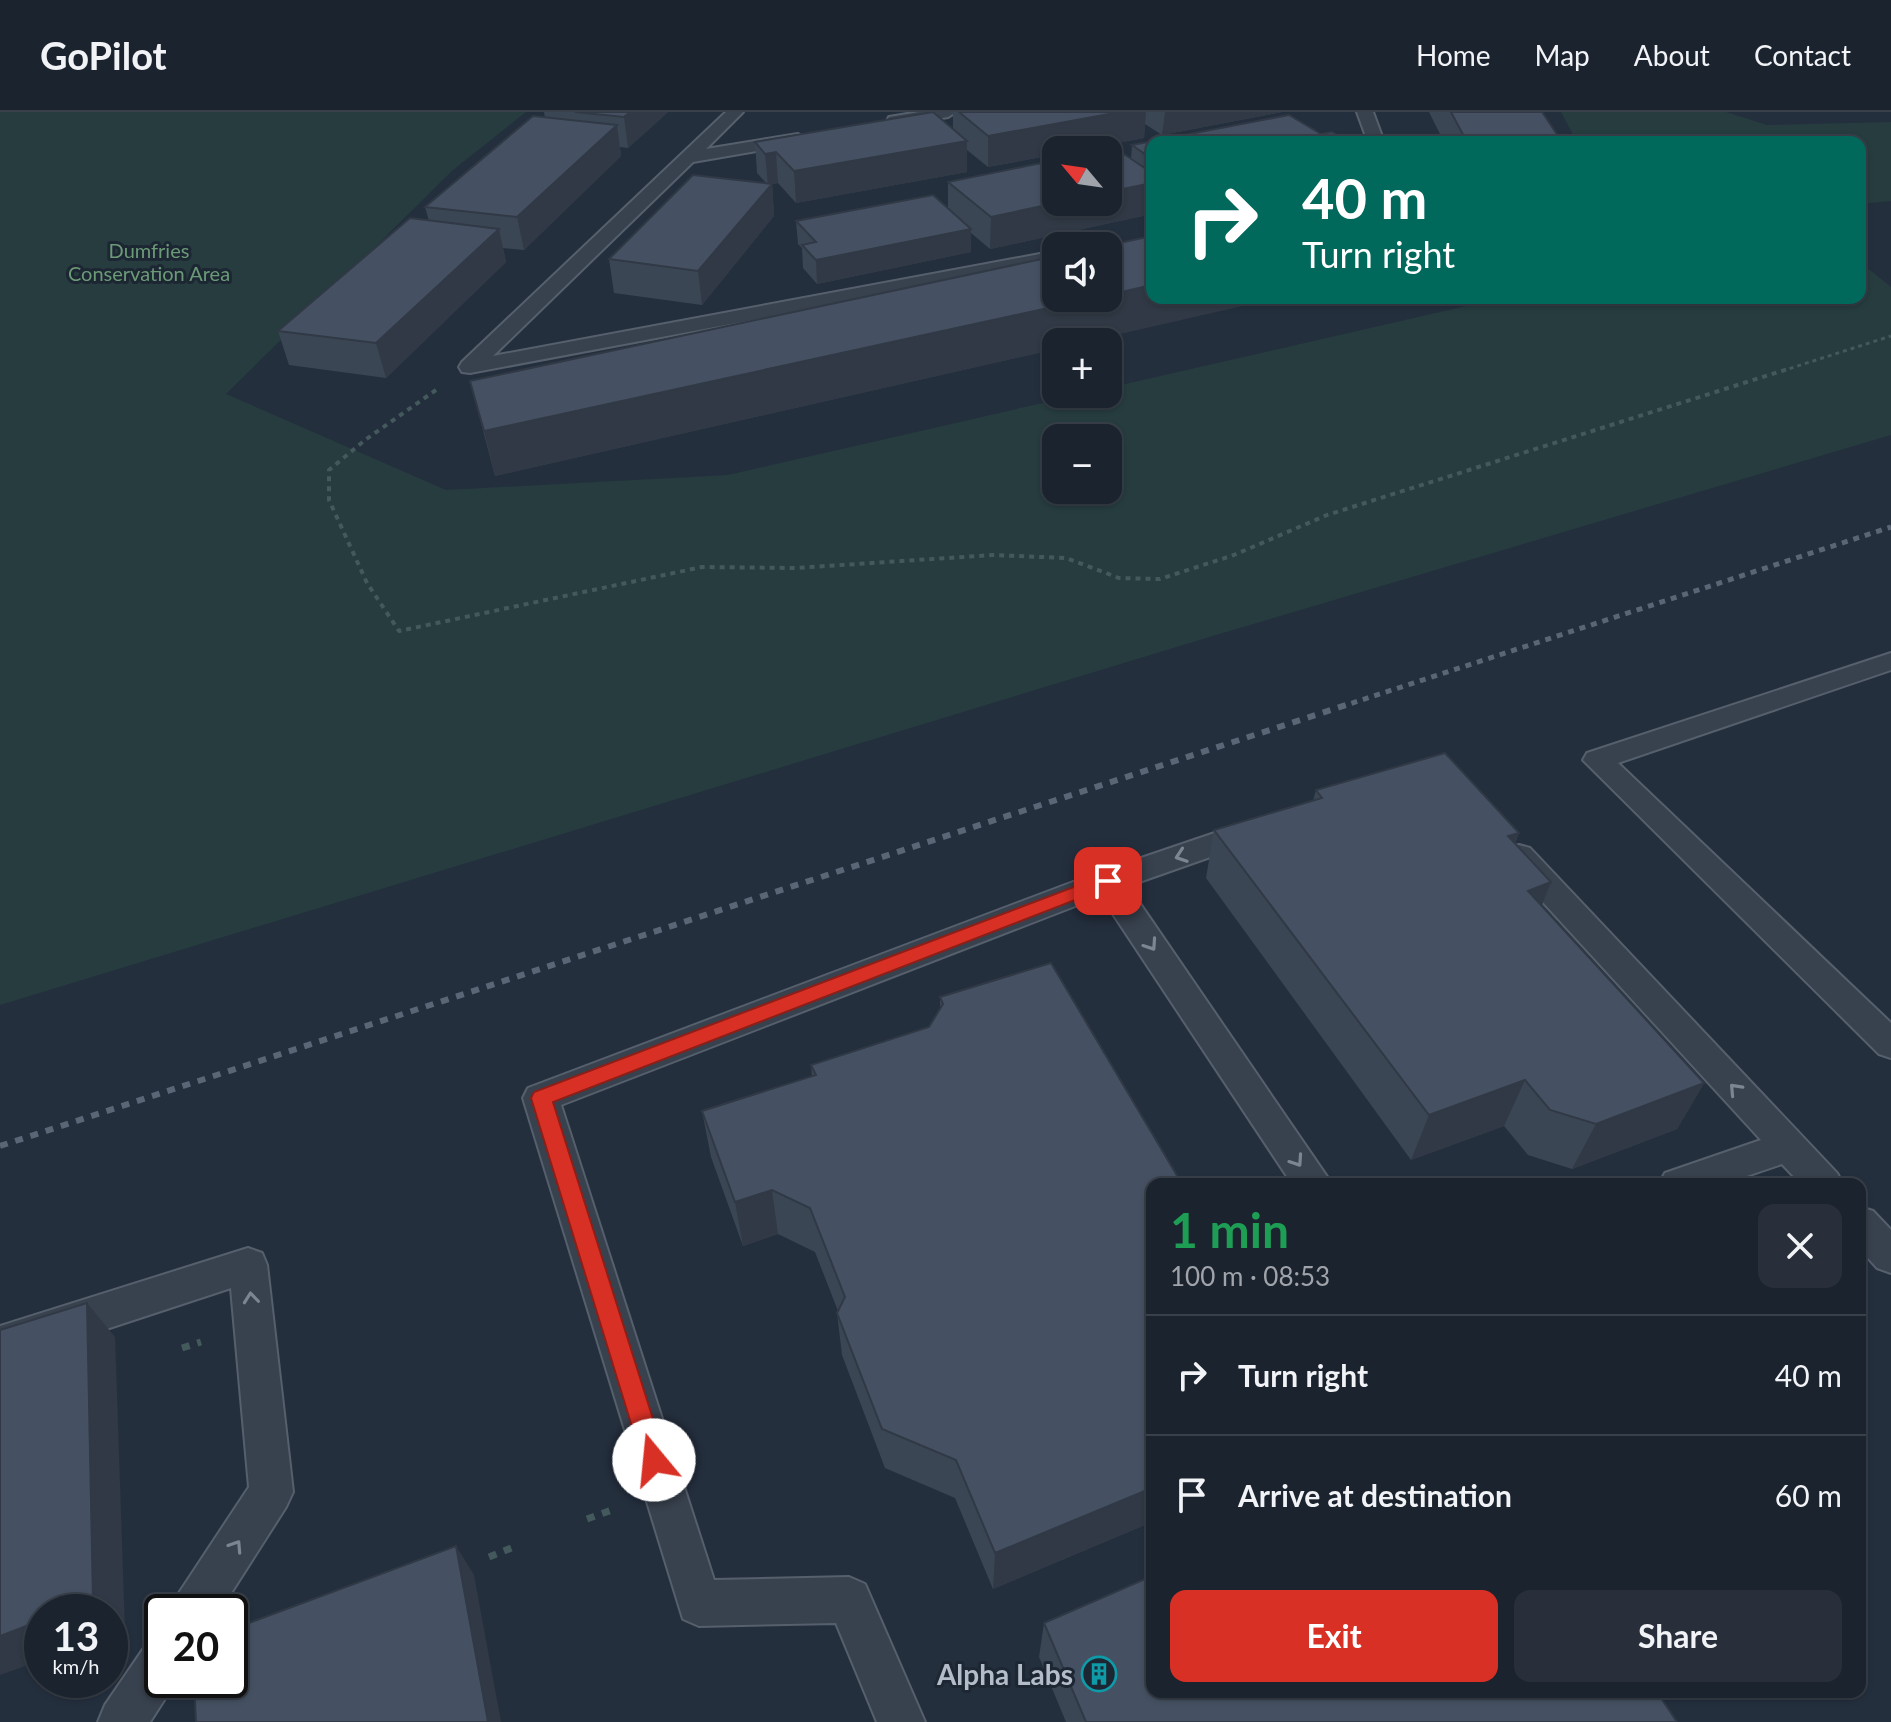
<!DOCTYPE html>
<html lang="en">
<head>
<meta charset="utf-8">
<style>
  body { margin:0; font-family:Lato,sans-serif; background:#282f3a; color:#f1f3f6; height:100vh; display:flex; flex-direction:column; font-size:30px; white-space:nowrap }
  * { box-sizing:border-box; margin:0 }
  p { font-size:26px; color:#a0a4aa }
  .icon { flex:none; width:44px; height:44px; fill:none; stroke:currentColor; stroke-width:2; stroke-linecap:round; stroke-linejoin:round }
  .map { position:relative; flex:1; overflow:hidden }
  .panel { position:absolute; left:1146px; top:1066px; width:720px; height:520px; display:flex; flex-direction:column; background:#1b232e; border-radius:16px; box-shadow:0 2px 6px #0004,0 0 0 2px #39404a }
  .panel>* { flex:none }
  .top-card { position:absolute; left:1146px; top:24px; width:720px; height:168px; border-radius:16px; box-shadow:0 2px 6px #0004,0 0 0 2px #39404a; background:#00695c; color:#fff; overflow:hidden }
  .needle { width:52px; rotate:299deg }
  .buttons { position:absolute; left:1042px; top:24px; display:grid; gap:16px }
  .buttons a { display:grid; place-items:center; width:80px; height:80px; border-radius:16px; background:#1b232e; box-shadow:0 2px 6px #0004,0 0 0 2px #39404a; font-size:40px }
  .speed { position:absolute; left:24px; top:1482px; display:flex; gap:16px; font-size:40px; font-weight:700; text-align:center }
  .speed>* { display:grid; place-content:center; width:104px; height:104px; border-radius:50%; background:#1b232e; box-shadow:0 2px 6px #0004,0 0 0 2px #39404a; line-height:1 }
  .speed small { font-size:20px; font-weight:400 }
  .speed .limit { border:4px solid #111; border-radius:12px; background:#fff; color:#111 }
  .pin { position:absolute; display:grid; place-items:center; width:68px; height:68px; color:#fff; margin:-34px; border-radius:16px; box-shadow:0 4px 12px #0006 }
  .me { position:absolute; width:88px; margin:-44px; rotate:343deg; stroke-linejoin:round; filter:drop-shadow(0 0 6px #0008) }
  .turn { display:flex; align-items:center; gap:28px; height:168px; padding:0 24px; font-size:36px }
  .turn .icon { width:104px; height:104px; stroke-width:2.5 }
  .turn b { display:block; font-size:56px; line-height:68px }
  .round { display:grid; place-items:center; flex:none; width:84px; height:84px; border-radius:16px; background:#282f3a }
  .headline { display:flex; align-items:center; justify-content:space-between; height:136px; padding:0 24px }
  h1 { font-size:48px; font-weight:700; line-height:60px; color:#1e9e55 }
  .action { display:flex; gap:16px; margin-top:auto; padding:16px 24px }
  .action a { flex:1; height:92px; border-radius:16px; background:#d93025; color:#fff; font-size:32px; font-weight:700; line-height:92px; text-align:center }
  .action a+a { background:#282f3a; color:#f1f3f6 }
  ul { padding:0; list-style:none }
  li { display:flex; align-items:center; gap:24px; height:120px; padding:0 24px; border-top:2px solid #39404a }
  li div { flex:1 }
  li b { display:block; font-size:30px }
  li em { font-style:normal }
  header { display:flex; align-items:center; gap:48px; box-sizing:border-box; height:112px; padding:0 40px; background:#1b232e; border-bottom:2px solid #39404a }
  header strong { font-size:38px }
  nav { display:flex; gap:44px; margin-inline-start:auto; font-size:28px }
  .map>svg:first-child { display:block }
  .green { fill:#263c3f; fill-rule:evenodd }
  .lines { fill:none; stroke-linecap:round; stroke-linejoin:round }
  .lane-casing { stroke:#565f6c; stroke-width:4 }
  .path-far2 { stroke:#44595c; stroke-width:3; stroke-dasharray:4 4; stroke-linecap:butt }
  .path-far1 { stroke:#44595c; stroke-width:4; stroke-dasharray:5 5; stroke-linecap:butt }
  .path { stroke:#44595c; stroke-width:7; stroke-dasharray:8 8; stroke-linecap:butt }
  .lane { fill:#38414e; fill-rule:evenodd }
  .rail-far1 { stroke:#5a6575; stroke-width:5; stroke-dasharray:6 6; stroke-linecap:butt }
  .rail { stroke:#5a6575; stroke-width:6; stroke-dasharray:8 8; stroke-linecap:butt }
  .wall { fill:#3b4654 }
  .shaded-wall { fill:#303945 }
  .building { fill:#455162; stroke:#303945; stroke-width:2 }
  .oneway { stroke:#7c8592 }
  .route { fill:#d93025; stroke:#8d1f18; stroke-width:2 }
  .labels { text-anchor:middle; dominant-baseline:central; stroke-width:6; stroke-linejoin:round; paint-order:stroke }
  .far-park-label { font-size:20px; fill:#6b9a76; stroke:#1d2633 }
  .near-poi-label { font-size:28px; font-weight:bold; fill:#b4bcc9; stroke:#1d2633; text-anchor:end }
</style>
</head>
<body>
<header>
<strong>GoPilot</strong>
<nav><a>Home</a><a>Map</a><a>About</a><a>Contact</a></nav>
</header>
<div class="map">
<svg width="1891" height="1610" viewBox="0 0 1891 1610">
  <rect width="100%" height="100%" fill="#242f3e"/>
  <g class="green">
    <path d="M0 0H526L453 58 226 282 446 378 728 363 1082 282H1108V276L1501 186H1860V150L1891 175V323L1216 523 0 893ZM1056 326H1108V378H1056Z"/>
    <path d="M1561 0H1726L1767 13 1891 10V89L1860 92V30H1577Z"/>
  </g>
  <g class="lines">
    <g class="lane-casing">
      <g id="lane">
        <path d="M726 0H743L706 37 798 22 806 27 798 32 693 50 493 244 1056 139V151L470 261 462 260 459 255 462 250Z"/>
        <path d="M919 0H956L948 5 895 14 887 9 889 5Z"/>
        <path d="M1357 0H1373L1384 30H1368Z"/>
        <path d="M1891 541V558L1618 651 1891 911V946L1879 942 1583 648 1587 641Z"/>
        <path d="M1253 708 1264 712 1268 719 1264 726 1128 774 1332 1072H1292L1101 784 561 993 714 1468 849 1465 865 1472 925 1610H877L836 1511 699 1514 683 1507 523 986 528 976 1097 761Z"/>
        <path d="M1519 733 1530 736 1837 1061 1843 1072H1801L1782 1052 1723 1072H1659L1665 1061 1761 1028 1508 752 1504 744 1508 736Z"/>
        <path d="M1860 1095 1873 1099 1891 1118V1161L1877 1156 1860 1137Z"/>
        <path d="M248 1136 262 1141 267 1153 293 1380 286 1395 219 1500H170L177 1484 249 1375 231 1176 0 1252V1214Z"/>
        <path d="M162 1526V1568H177L150 1610H98L105 1593 146 1533Z"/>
      </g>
    </g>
    <path class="path-far2" d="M1782 259 1891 224"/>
    <path class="path-far1" d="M436 278 365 328 329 358V388L367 471 399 519 702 455 796 456 993 443 1066 446 1119 466 1160 467 1234 443 1327 403 1788 257"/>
    <g class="path">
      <path d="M182 1236 201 1230"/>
      <path d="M587 1407 612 1398"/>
      <path d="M489 1445 514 1435"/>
    </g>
    <use href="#lane" class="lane"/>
    <path class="rail-far1" d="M1340 595 1891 415"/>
    <path class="rail" d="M0 1034 1346 593"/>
  </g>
  <g class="wall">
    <path d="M544 0H668L628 36 620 35 621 44 524 138 503 136 506 150 386 266 289 253 278 219 429 109 425 95 545 6Z"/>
    <path d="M953 0H1282L1162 23 1145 12 1144 26 988 55 967 38V60L796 91 778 71 772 72 774 104 702 193 614 181 609 147 767 72 757 61 755 30 953 16Z"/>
    <path d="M1429 0H1542L1562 30H1444Z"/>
    <path d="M1289 3 1321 22 1332 20 1350 30H1152V102L990 137 971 121V140L817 172 803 156 802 136 798 132 796 109 933 83 948 97V70L1056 48V90H1108V38H1105L1115 36 1131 47 1132 33Z"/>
    <path d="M1056 230V237L495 364 470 269Z"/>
    <path d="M1316 678 1519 721 1515 732 1551 770 1542 793 1704 971 1677 1017 1572 1057 1528 1043 1504 1014 1411 1048 1206 766 1214 718 1313 689Z"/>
    <path d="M940 885 1152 1072V1410L993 1477 955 1386 885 1356 842 1243 837 1201 838 1199 815 1140 778 1122 743 1134 711 1045 702 999 812 964 811 953 929 915 940 898Z"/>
    <path d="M1044 1511 1677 1610H1066L1039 1545Z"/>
  </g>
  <g class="shaded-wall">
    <path d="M630 0H668L628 36 624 5Z"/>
    <path d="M1120 0H1146L1144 26 1078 38H1056V42L988 55V24Z"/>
    <path d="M1165 0H1282L1162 23Z"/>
    <path d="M617 13 621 44 524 138 517 105Z"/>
    <path d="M967 29V60L796 91 794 59Z"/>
    <path d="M776 40 778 71 772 72 774 104 702 193 698 159 768 73 765 42Z"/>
    <path d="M1152 71V102L990 137 991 105 1061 90H1108V80Z"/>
    <path d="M499 117 506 150 386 266 376 231Z"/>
    <path d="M971 117V140L817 172 816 148Z"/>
    <path d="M1152 173V186H1278L1085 230H1056V237L495 364 484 319 1094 186H1108V183Z"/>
    <path d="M1519 721 1501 768 1508 724Z"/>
    <path d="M1551 770 1532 818 1528 779Z"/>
    <path d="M1525 968 1504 1014 1411 1048 1429 1003Z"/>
    <path d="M1704 971 1677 1017 1572 1057 1596 1012Z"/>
    <path d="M772 1078 778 1122 743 1134 735 1090Z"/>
    <path d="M87 1191 115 1225 125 1518 110 1523V1500H65Z"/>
    <path d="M1152 1376V1410L993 1477 995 1441Z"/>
    <path d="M456 1434 474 1463 501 1610H488Z"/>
    <path d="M42 1508V1548L0 1563V1524Z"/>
  </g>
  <g class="building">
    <path d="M575 0H630L624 5Z"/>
    <path d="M933 0 967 29 794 59 776 40 765 42 755 30Z"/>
    <path d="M959 0H1120L988 24Z"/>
    <path d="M1451 0H1542L1562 30H1467Z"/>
    <path d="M1289 3 1321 22 1332 20 1350 30H1152V47L1132 33Z"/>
    <path d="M533 4 617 13 517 105 425 95Z"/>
    <path d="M1115 36 1152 61V71L1108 80V38H1105Z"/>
    <path d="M1056 48V90H1061L991 105 948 70Z"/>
    <path d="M693 63 772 72 698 159 609 147Z"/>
    <path d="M933 83 971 117 816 148 802 133 816 130 796 109Z"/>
    <path d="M410 106 499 117 376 231 278 219Z"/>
    <path d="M1152 124V173L1108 183V134H1105Z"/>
    <path d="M1056 144V186H1094L484 319 470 269Z"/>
    <path d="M1445 641 1519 721 1508 724 1551 770 1528 779 1704 971 1596 1012 1550 998 1525 968 1429 1003 1214 718 1322 686 1316 678Z"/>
    <path d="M1051 851 1182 1072H1152V1376L995 1441 956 1348 882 1317 837 1201 845 1185 810 1096 772 1078 735 1090 702 999 816 963 811 953 929 915 943 892 940 885Z"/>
    <path d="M87 1191 93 1490 65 1500H42V1508L0 1524V1218Z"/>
    <path d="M456 1434 488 1610H196L194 1568H230V1518Z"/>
    <path d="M1152 1464V1580H1657L1677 1610H1086L1044 1511Z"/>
  </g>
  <defs><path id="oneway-chevron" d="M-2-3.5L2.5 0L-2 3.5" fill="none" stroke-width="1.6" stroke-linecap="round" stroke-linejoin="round" transform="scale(2)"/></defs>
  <g class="oneway">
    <use href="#oneway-chevron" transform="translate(1181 744) rotate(161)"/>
    <use href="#oneway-chevron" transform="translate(1151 833) rotate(56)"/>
    <use href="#oneway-chevron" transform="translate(1735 977) rotate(-133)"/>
    <use href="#oneway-chevron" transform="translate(1297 1049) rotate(56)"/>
    <use href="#oneway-chevron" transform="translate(251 1186) rotate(-96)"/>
    <use href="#oneway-chevron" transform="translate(236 1434) rotate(-57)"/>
  </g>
  <path class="route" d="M1108 762 1114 764 1117 769 1114 773 553 990 666 1348 662 1357 654 1360 645 1357 531 986 534 980Z"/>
  <defs>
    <g id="building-ring" transform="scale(1.8)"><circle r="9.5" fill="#1d2633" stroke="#0f9aa8" stroke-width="1.5"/><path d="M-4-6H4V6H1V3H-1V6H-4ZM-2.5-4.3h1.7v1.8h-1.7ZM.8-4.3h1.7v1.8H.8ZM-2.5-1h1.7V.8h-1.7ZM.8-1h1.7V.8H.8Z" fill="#0f9aa8"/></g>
  </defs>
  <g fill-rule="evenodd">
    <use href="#building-ring" x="1099" y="1562"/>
  </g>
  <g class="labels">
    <g class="far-park-label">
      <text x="149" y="138">Dumfries<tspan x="149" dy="23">Conservation Area</tspan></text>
    </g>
    <g class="near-poi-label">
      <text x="1073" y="1562">Alpha Labs</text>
    </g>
  </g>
</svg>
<div class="buttons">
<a><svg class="needle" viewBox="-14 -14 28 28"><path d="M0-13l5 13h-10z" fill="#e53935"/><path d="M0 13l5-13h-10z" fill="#a0a4aa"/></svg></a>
<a><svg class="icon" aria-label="sound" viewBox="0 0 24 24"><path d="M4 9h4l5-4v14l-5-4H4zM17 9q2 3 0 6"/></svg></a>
<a>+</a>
<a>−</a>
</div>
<div class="speed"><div>13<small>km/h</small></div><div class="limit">20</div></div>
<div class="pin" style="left:1108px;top:769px;background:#d93025"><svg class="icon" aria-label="arrive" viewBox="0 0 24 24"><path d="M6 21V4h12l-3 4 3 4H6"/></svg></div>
<svg class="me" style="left:654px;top:1348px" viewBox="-20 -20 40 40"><circle r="19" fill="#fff"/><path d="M0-13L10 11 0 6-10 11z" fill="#d93025"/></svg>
<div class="top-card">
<div class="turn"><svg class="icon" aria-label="right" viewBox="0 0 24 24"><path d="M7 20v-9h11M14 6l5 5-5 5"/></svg><div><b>40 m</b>Turn right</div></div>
</div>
<section class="panel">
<div class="headline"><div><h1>1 min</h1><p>100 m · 08:53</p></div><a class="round"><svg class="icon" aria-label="close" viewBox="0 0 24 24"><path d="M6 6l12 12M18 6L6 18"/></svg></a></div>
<ul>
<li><svg class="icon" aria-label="right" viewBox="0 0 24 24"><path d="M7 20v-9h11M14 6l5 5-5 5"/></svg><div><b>Turn right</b></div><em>40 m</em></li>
<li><svg class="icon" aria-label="arrive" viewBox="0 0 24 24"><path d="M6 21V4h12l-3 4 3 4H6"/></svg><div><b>Arrive at destination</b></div><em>60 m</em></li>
</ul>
<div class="action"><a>Exit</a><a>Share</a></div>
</section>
</div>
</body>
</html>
